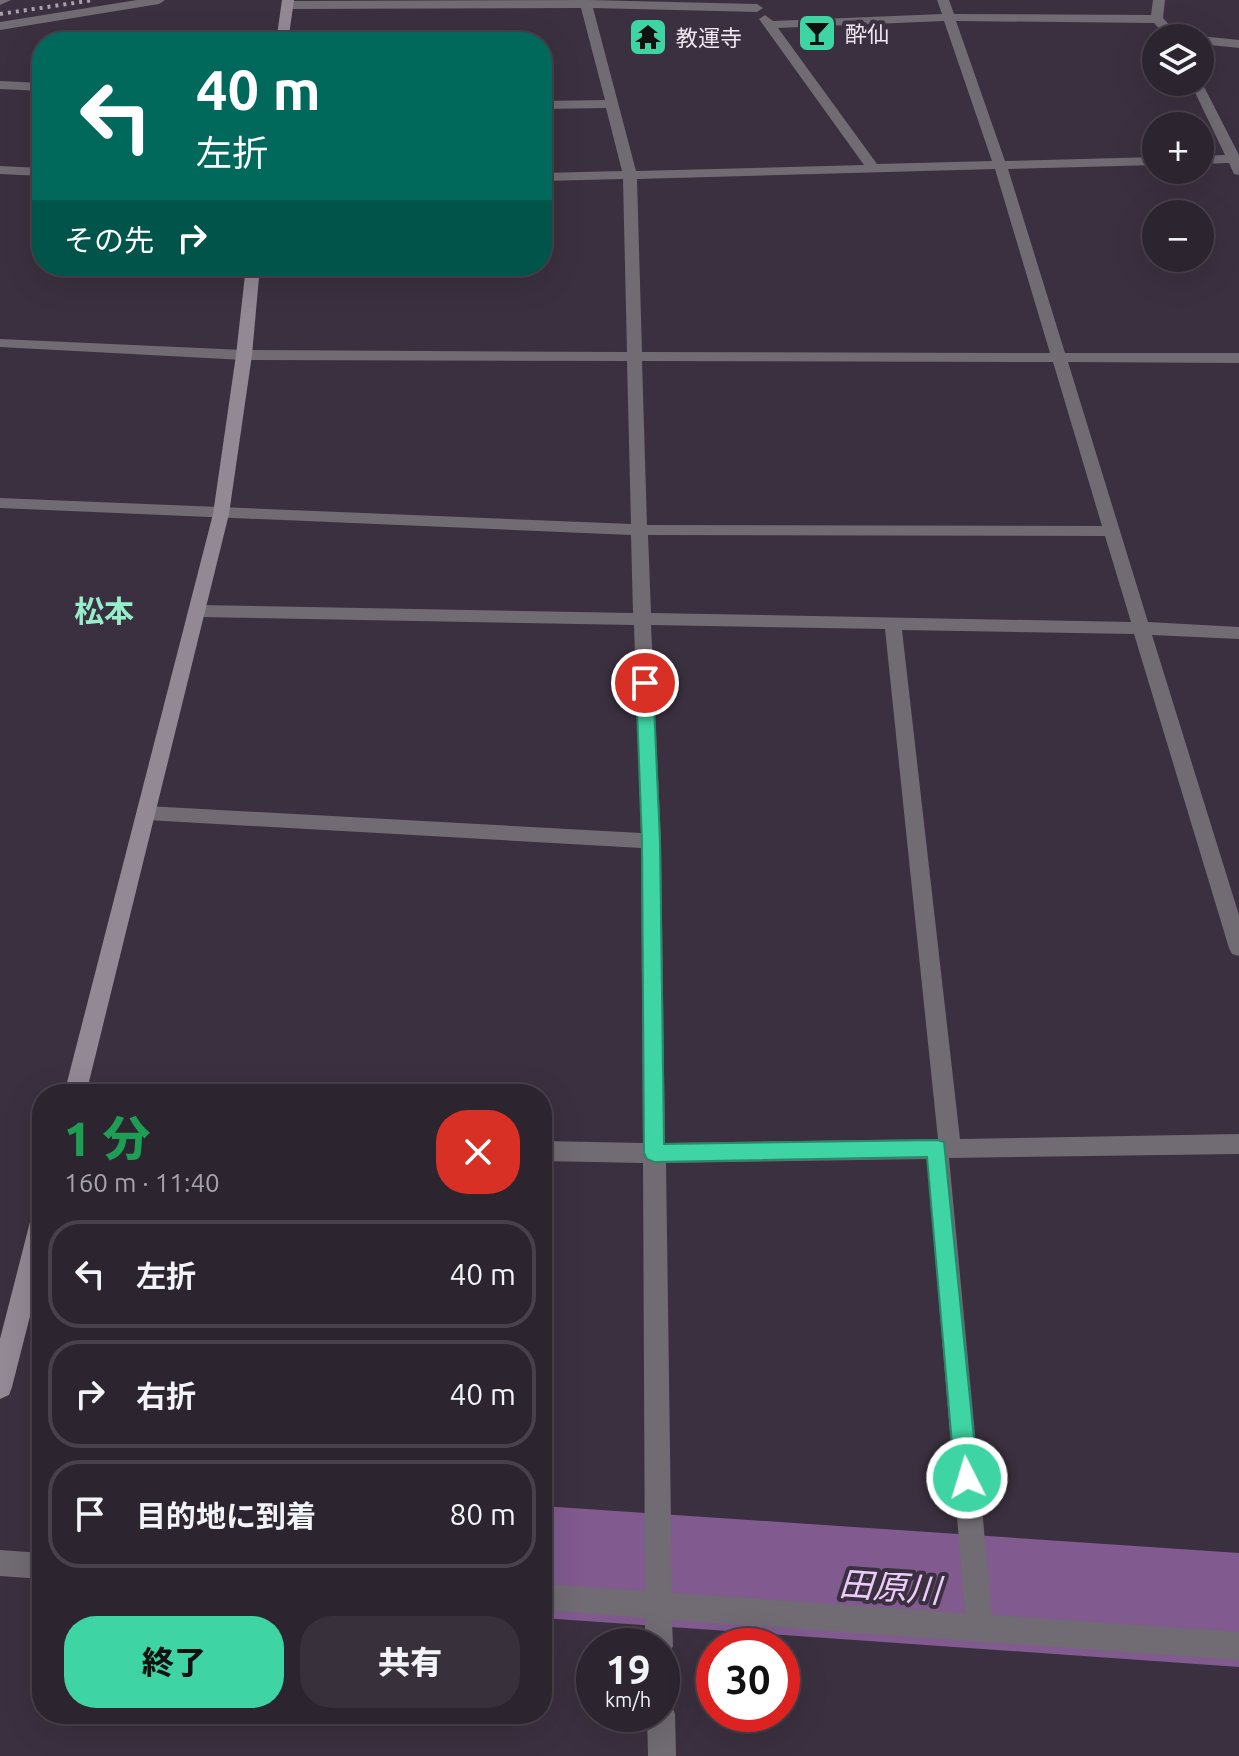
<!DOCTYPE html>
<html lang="ja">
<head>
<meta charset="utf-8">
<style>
  body { margin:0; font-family:Ubuntu,"Noto Sans JP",sans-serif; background:#38303b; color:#f1f3f6; height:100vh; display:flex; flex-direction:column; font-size:30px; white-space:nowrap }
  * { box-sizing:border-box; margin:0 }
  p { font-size:26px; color:#a6a4aa }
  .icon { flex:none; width:44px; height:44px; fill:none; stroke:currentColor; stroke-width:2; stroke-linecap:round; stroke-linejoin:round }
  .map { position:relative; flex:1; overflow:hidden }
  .details { position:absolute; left:32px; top:1084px; width:520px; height:640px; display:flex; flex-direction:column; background:#2c242f; border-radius:32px; box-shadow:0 8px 32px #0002,0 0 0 2px #48414b }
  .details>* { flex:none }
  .banner { position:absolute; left:32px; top:32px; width:520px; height:244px; border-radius:32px; box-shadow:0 8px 32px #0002,0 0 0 2px #48414b; background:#00695c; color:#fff; overflow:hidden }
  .tools { position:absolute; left:1142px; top:24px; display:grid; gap:16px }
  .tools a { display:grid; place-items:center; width:72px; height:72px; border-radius:50%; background:#2c242f; box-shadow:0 8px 32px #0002,0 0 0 2px #48414b; font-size:40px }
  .speed { position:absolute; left:576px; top:1628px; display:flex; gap:16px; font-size:40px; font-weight:700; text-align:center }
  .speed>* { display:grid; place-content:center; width:104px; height:104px; border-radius:50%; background:#2c242f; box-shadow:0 8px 32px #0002,0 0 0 2px #48414b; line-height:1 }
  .speed small { font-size:20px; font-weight:400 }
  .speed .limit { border:12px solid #d22; background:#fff; color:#111 }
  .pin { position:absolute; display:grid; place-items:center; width:68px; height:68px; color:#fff; margin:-34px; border:4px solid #fff; border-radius:50%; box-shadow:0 2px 8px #0007 }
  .me { position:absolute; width:88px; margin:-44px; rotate:355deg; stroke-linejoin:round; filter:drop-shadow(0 0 6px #0008) }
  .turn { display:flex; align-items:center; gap:28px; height:168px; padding:0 32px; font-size:36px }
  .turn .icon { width:104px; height:104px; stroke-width:2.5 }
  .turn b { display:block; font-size:56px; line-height:68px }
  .then { display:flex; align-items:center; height:76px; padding:0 32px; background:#0003; gap:16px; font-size:30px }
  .round { display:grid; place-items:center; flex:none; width:84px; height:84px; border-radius:32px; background:#38303b }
  .summary { display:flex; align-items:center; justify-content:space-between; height:136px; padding:0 32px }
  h1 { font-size:48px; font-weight:800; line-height:60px; color:#1e9e55 }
  .primary-button { display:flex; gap:16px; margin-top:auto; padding:16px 32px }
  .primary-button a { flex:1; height:92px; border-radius:32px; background:#3ed4a3; color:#111; font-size:32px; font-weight:800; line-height:92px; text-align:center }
  .primary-button a+a { background:#38303b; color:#f1f3f6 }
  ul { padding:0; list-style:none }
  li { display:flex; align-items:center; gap:24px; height:108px; margin:0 16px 12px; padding:0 16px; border:4px solid #48414b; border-radius:32px }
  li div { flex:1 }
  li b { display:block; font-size:30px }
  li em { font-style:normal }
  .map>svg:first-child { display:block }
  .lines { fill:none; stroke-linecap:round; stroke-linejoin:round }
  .river { fill:#815a8f; fill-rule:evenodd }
  .street { fill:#716b73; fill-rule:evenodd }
  .secondary { fill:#928995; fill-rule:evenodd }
  .rail { stroke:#aaa1ad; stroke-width:4; stroke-dasharray:3 5; stroke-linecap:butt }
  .route { fill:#3ed4a3; stroke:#288a6a; stroke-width:2 }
  .labels { text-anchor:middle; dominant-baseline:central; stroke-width:8; stroke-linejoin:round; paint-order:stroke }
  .far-poi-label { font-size:22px; fill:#efe8f2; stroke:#3b303f; text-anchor:start }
  .quarter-label { font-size:30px; font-weight:bold; fill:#96eeca; stroke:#3b303f }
  .near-water-label { font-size:34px; font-style:italic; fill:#eccbfa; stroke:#3b303f }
</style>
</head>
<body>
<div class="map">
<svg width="1239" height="1756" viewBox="0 0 1239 1756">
  <rect width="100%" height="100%" fill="#3b303f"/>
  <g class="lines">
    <path class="river" d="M542 1506 1239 1553V1667L542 1618Z"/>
    <g class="street">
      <path d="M0 0H11L0 5Z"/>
      <path d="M137 0H165L159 4 0 30V22Z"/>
      <path d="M588 0 757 4 763 8 757 12 593 8 636 171 864 165 759 19 765 15 773 21 942 14 937 0H949L954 14 1151 15 1153 0H1165L1163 18 1181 38H1168L1154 23 956 21 1005 161 1156 157V165L1008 169 1065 353H1239V363L1068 362 1148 622 1239 627V639L1152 635 1239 915V956L1232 954 1229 948 1134 634 902 630 960 1139 1239 1134V1154L949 1158 992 1615 1239 1632V1660L672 1620 673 1646 669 1656 662 1658V1646H645V1618L542 1610V1584L645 1591 643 1163 542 1161V1141L643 1143 641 848 147 820 137 813 147 806 641 833 634 625 199 617 190 611 199 605 633 613 631 535 0 508V498L631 524 627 361 244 360 0 347V339L244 350 627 352 623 179 542 181V173L622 171 606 108 542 109V101L605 100 581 8 287 9 281 5 287 1ZM944 21 992 161 877 164 778 28ZM995 169 1050 353 642 352 637 179ZM642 361 1053 362 1102 526 647 525ZM648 535 1105 536 1131 622 651 613ZM651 625 885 629 938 1139 665 1143 661 841ZM927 1159 965 1613 672 1593 666 1163Z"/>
      <path d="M1200 36 1239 40V48L1200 44V38H1195Z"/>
      <path d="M1200 79 1239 155V175L1234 174 1229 163 1200 164V156L1225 155 1190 82H1200Z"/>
      <path d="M0 81 42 83V91L0 89Z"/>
      <path d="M0 166 42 168V176L0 174Z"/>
      <path d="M0 1550 42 1553V1579L0 1576Z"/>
      <path d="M662 1700 671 1704 675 1714 676 1756H648L647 1714H662Z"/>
    </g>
    <g class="secondary">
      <path d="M282 0H294L288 42H276Z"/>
      <path d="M246 266H260L252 355 229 514 86 1094H64L213 514 236 355Z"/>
      <path d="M42 1212V1269L12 1387 9 1395 0 1399V1339L30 1222 34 1215Z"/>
    </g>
    <path class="rail" d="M0 14 94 0"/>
  </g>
  <path class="route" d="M645 677 653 683 660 841 664 1144 937 1140 944 1142 978 1478 975 1486 967 1489 959 1486 955 1478 927 1157 654 1162 647 1159 644 1153 642 841 636 683Z"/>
  <defs>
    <g id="bar-square" transform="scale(2)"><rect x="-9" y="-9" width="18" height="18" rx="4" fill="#3ed4a3" stroke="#3b303f"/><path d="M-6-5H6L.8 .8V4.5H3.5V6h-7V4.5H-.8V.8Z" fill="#111"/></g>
    <g id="temple-square" transform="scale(2)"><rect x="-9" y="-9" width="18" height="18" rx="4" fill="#3ed4a3" stroke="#3b303f"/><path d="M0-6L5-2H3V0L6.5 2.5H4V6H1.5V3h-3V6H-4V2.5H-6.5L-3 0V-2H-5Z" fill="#111"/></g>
  </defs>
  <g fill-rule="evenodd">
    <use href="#bar-square" x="817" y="33"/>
    <use href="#temple-square" x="648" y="37"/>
  </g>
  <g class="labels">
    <g class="far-poi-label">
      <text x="845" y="33">酔仙</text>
      <text x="676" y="37">教運寺</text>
    </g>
    <g class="quarter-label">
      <text x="104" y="611">松本</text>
    </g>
    <g class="near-water-label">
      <text transform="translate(890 1586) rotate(4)">田原川</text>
    </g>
  </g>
</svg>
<div class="tools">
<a><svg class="icon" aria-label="layers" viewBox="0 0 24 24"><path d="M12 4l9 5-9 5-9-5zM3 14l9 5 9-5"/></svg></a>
<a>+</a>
<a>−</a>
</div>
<div class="speed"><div>19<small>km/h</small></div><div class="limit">30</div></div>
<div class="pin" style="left:645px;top:683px;background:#d93025"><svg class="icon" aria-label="arrive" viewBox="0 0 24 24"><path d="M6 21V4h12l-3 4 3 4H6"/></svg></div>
<svg class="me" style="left:967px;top:1478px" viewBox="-20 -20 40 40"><circle r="17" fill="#3ed4a3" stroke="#fff" stroke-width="3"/><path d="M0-11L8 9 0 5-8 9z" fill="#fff"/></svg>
<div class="banner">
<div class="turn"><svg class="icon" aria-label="left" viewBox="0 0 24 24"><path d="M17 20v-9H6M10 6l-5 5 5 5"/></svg><div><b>40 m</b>左折</div></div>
<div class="then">その先<svg class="icon" aria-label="right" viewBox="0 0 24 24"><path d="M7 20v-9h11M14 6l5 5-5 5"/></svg></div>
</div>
<section class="details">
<div class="summary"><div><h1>1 分</h1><p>160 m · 11:40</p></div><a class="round" style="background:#d93025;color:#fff"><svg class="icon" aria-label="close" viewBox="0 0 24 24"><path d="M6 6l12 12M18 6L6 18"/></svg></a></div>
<ul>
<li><svg class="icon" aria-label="left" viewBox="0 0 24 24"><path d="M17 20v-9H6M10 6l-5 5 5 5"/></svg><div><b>左折</b></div><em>40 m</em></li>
<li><svg class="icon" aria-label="right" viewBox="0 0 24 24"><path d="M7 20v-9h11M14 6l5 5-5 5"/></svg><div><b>右折</b></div><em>40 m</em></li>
<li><svg class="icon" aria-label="arrive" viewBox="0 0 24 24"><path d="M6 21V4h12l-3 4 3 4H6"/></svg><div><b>目的地に到着</b></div><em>80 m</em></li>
</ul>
<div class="primary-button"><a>終了</a><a>共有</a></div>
</section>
</div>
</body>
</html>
